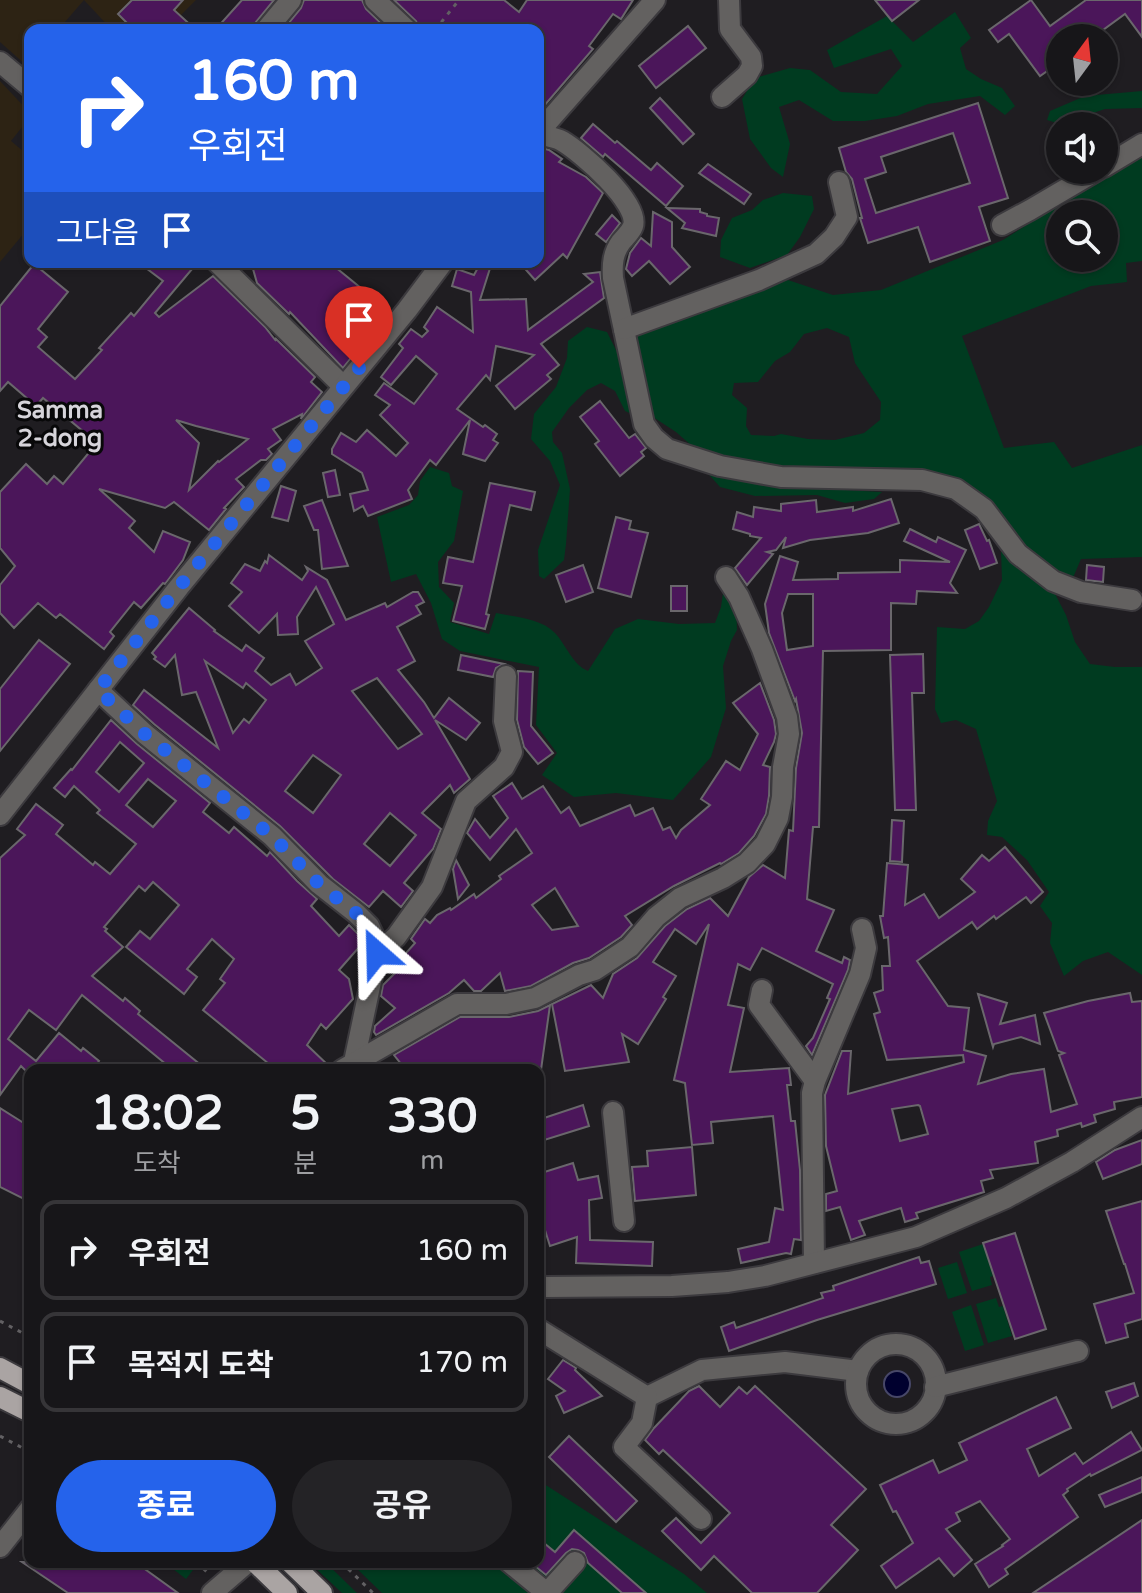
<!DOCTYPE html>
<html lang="ko">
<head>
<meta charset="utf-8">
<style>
  body { margin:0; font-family:"Varela Round","Noto Sans KR",sans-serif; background:#242326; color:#f1f3f6; height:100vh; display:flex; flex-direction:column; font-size:30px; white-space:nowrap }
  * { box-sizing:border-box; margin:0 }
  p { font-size:26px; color:#9e9fa2 }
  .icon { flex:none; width:44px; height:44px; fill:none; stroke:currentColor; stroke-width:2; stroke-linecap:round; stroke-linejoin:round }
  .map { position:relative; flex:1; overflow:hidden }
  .sheet { position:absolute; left:24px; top:1064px; width:520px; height:504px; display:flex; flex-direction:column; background:#171619; border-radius:16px; box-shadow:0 2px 6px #0004,0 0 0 2px #363538 }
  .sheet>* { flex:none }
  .top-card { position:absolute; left:24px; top:24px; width:520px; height:244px; border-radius:16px; box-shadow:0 2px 6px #0004,0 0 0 2px #363538; background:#2563eb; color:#fff; overflow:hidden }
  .needle { width:52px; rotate:15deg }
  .buttons { position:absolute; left:1046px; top:24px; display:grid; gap:16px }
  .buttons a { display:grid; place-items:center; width:72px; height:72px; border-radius:50%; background:#171619; box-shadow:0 2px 6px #0004,0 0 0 2px #363538; font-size:40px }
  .pin { position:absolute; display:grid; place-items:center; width:68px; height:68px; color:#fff; margin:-82px -34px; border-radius:50% 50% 50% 0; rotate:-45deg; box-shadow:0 0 8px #0007 }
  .pin .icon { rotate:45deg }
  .me { position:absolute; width:88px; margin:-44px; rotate:335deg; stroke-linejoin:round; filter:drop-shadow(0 0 6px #0008) }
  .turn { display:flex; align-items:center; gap:28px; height:168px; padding:0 32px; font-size:36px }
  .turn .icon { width:104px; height:104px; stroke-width:2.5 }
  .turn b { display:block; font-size:56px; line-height:68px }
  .then { display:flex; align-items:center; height:76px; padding:0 32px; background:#0003; gap:16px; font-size:30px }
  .eta { display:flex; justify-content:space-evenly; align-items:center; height:136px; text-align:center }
  .eta b { font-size:48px; font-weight:700; line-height:56px }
  .primary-button { display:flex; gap:16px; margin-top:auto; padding:16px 32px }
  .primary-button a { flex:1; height:92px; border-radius:48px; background:#2563eb; color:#fff; font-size:32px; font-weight:700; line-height:92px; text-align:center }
  .primary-button a+a { background:#242326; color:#f1f3f6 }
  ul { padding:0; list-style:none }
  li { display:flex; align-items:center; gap:24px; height:100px; margin:0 16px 12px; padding:0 16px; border:4px solid #363538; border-radius:16px }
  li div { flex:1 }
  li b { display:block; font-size:30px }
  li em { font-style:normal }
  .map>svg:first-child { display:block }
  .education { fill:#2d2314 }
  .green { fill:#003b20; fill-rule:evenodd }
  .water { fill:#00002e; stroke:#474768; stroke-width:2 }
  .building { fill:#4b165a; stroke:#6a676c; stroke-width:2; fill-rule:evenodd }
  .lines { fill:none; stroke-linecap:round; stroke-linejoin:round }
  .minor-casing { stroke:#3c3a3e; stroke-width:24 }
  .major-casing { stroke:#3c3a3e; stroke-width:24 }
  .path { stroke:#626063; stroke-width:3; stroke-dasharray:4 6; stroke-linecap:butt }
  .minor { stroke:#636160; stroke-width:20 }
  .major { stroke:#aaa4a3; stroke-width:20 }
  .route { stroke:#2563eb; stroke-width:14; stroke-dasharray:0 25.2 }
  .labels { text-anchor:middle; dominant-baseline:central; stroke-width:6; stroke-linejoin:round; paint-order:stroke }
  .quarter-label { font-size:24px; font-weight:bold; fill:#d6d4da; stroke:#080809 }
</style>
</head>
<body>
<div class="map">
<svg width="1142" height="1593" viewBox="0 0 1142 1593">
  <rect width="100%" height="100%" fill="#1f1d21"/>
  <g class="education">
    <path d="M0 0H196L166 30H112L84 0 58 30H30V62L27 66 0 42Z"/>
    <path d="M0 81 30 113V117L11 141 30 157V226L0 262Z"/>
  </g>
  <g class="green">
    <path d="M955 12 971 38 960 48 966 69 981 79 1002 88 1015 106 1005 115 980 96 928 104 897 116 865 121H833L799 100 779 107 790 144 783 177 771 168 750 139 742 99 755 78 790 68 810 70 841 92 877 94 902 66 891 49 834 68 827 50 887 16 913 42Z"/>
    <path d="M1142 91V108L1105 109 1060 124 1047 120 1050 111 1085 96Z"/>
    <path d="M1142 152V261L1126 263 1127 282 1091 286 962 336 1004 448 1054 442 1072 468 1142 445V557L1081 559 1072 580 1037 560 962 484 757 466 716 459 692 446 676 432 653 417 642 393 636 337 642 330 788 280 833 295 881 290 1003 240ZM1060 214H1104V258H1060ZM827 328 849 337 855 363 881 402 880 420 864 433 835 440 808 439 781 434 774 436 751 435 746 426 747 408 732 395 734 383 758 382 775 361 790 352 804 334Z"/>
    <path d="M783 193 812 196 814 209 800 237 787 255 750 268 720 257 721 240 732 218 752 210 763 200Z"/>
    <path d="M587 327 607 332 623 364 634 415 625 411 615 391 601 383 587 390 569 408 552 432 553 442 562 453 570 489 566 544 564 560 544 579 539 576 538 550 560 485 550 461 531 439 534 414 556 387 567 358 568 341Z"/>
    <path d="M430 467 449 473 452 486 463 491 454 541 438 562 439 587 454 603 450 622 489 634 496 613C515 617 541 618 555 633 567 646 572 664 588 671L615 629 638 619 679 624 715 623 721 607 723 593 736 604 737 630 731 641 723 666 726 708 711 757 673 800 616 793 574 797 542 775 557 753 536 725 539 667 460 651 442 639 431 603 416 574 391 582 377 517 409 505 418 495 420 481Z"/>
    <path d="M704 469 771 486 882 492 874 499 845 503 817 495 755 496 720 487Z"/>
    <path d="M1001 551 1012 554 1052 588 1066 615 1075 642 1090 664 1115 667H1142V975L1108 952 1083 961 1064 976 1050 943 1052 923 1040 906 1049 892 1027 860 1002 837 987 835 988 821 997 801 976 729 956 720 941 723 935 709 937 627 965 629 979 621 989 607 1002 580Z"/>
    <path d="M983 1244 993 1276 990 1277 992 1285 972 1291 959 1252Z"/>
    <path d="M957 1262 967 1293 948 1299 938 1268Z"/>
    <path d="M996 1298 999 1307 1003 1306 1012 1336 988 1343 976 1304Z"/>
    <path d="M971 1305 984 1345 965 1351 952 1312Z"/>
    <path d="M538 1480 684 1574 707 1593H382L350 1562H538Z"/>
    <path d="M164 1562H190L196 1566 186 1579Z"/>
    <path d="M309 1562H325L357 1593H342Z"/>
  </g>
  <circle class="water" cx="897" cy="1384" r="13"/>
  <g class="building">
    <path d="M132 0H183L174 10 196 30H134L118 14Z"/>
    <path d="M242 0H274L256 22 253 30H215Z"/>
    <path d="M304 0H362L366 9 388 30H283L301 8Z"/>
    <path d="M394 0H504L519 12 527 0H633L621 19 613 14 589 46 593 49 538 113V30H420L416 21Z"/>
    <path d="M875 0H919L892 21Z"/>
    <path d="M1031 0 1050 26 1086 0H1142V37L1125 14 1092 38H1060V62L1040 76 1009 34 998 42 989 30Z"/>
    <path d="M688 26 706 48 656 88 639 66Z"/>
    <path d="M660 98 694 134 683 144 650 108Z"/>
    <path d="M978 103 1008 198 979 207 990 241 930 262 918 227 868 243 860 218H862L852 179 846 172 839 148ZM953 133 970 183 876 213 865 179 886 172 881 157Z"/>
    <path d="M593 124 615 143 617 141 651 170 657 163 683 186 666 206 605 154 603 157 581 138Z"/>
    <path d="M542 148 549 150 562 159 559 162 586 177 603 193 567 258 563 254 535 280 519 262H538V154Z"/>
    <path d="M708 164 751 194 744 204 699 173Z"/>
    <path d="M667 208 700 209V212L707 214V216L719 218 716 236 682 228 685 223Z"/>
    <path d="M653 212 672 222V247L690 267 670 284 649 261 632 276 626 269 630 253 641 238 651 246Z"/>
    <path d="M612 215 620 223 606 242 596 234Z"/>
    <path d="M138 262H198L155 313 159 317 213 276 265 327 276 341 275 338 315 377 311 382 322 392 301 419 302 414 273 429 281 440 268 449 272 454 266 460H261L236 479 244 487 224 508 226 509 209 530 174 502 165 508 99 489 135 521 129 528 154 552 163 531 190 542 183 560 165 584 163 583 141 608 134 602 110 632 114 636 104 649 60 614 56 618 38 603 14 628 0 613V585L15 566 0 548V492L26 464 47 484 54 476 63 484 97 443 43 398 36 406 8 382 0 391V306L34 264 68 292 38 329 47 337 38 347 75 379 102 350 99 348 131 313 134 316 163 281ZM176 420 196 426 248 439 219 462 218 461 189 490 199 443Z"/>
    <path d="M277 262H329L389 311 343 368 290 312 289 314 257 283 253 269Z"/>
    <path d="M481 262H492L480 300 526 299 528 330 593 282 584 274 600 272 604 298 541 344 559 365 547 375 551 379 515 409 496 386 534 355 496 346 490 380 486 375 457 409 483 427 485 425 497 434 493 440 498 443 485 461 463 454 470 420 436 465 430 460 408 490 412 499 368 516 363 506 354 511 350 494 368 490 362 473 332 454V449L341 433 356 442 367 430 396 456 408 443 380 415 390 405 375 395 384 383 414 404 437 374 416 356 391 385 381 377 403 348 399 344 411 329 422 337 428 331 424 327 437 307 473 332 471 292 452 286 457 269 474 275Z"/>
    <path d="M600 401 629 438 635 434 646 448 641 452 644 456 620 476 595 444 599 441 580 417Z"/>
    <path d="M335 470 340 495 328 497 323 473Z"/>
    <path d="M490 483 535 492 531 510 510 505 486 614 489 615 485 629 453 621 462 586 443 583 448 557 473 562Z"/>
    <path d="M281 486 296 491 288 521 272 517Z"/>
    <path d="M891 499 899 523 868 533 810 540 783 548 786 537 776 550 767 552 773 554 747 585 735 568 761 538 750 536V534L733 529 737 512 753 517 754 507 781 511V504L816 500 817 512 853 507V511Z"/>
    <path d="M322 500 336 536 348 566 322 569 318 530H314L304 506Z"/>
    <path d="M616 517 631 521 629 529 648 533 631 597 598 588Z"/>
    <path d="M979 524 987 541 989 540 997 563 980 569 965 530Z"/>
    <path d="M910 529 936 542 938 537 966 550 950 583 957 593 917 591 916 604 891 603V650L823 651 819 827H813L807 899 834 910 816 951 842 963 844 957 850 960 848 970 812 1055 806 1046 813 1038 830 999 827 998 833 984 762 948 750 970 738 964 728 1005 744 1008 730 1072 789 1068 791 1085H787L791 1121H795L800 1170 801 1240 794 1239 791 1254 786 1253 741 1263 738 1249 769 1242 775 1208 783 1210 773 1116 711 1122 713 1143 692 1145 685 1083 674 1080 709 924 696 944 675 929 653 962 676 976 663 997 666 999 638 1044 622 1034 629 1062 565 1071 552 1004 591 985 603 998 613 974 637 958 665 926 687 909 710 898 728 916 749 877 763 865 785 878 789 830 793 831 796 768 802 733 796 699 795 701 769 633 765 604 780 556 798 562 793 580 838 579V573L900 572V560L950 562 904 541ZM788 594H813V646L787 650 782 613Z"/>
    <path d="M269 555 302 580 308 571 306 567 327 580 346 620 385 603 387 607 413 592H418L424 602 416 606 421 614 397 627 415 661 398 670 424 702 434 718 449 698 480 723 466 740 435 720 470 779 454 793 450 785 422 813 441 829 433 849 404 883 413 891 401 907 383 891 369 907 333 879 280 826 154 724 133 705 144 690 218 748 196 692 182 695 175 655 165 667 154 659 156 657 152 653 189 608 215 630 214 631 242 651 246 645 264 658 255 671 271 685 290 674 296 685 322 668 305 641 334 624 316 587 297 617 298 634 278 635 277 614 259 633 229 606 242 592 231 583 245 564 260 571 265 561 267 563ZM205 661 243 688 246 683 266 700 249 723 244 719 233 733ZM377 678 422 734 398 749 352 691ZM313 755 341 775 313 813 285 791ZM390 813 416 835 390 866 364 844Z"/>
    <path d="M583 565 593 592 566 602 556 575Z"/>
    <path d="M1087 565 1104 567 1103 582 1086 580Z"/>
    <rect x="671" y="586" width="16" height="25"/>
    <path d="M39 640 70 664 0 751V689Z"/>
    <path d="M923 654 924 693H912L916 810H895L890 655Z"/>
    <path d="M461 655 504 664 496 668 493 677 458 670Z"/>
    <path d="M518 671 533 672 531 726 553 753 538 764 524 747 517 720Z"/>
    <path d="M760 683 774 720 776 734 774 742 763 765 770 767 769 796 766 814 754 836 739 853 721 864 720 863 674 886 625 916 632 925 621 937 589 958 573 963 531 986 505 991 500 973 481 991H474L464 980 449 993 376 1035 374 1032 375 1026 395 1008 381 996 383 985 395 973 391 970 415 943 411 939 425 919 430 923 437 915 450 908 451 910 474 894 476 898 501 879 499 876 532 853 516 829 490 860 467 833 475 819 490 838 508 818 493 796 512 783 522 799 543 786 561 813 569 807 580 826 630 805 635 816 653 808 663 830 670 827 676 838 681 830 710 805 701 799 726 761 740 770 758 734 733 703ZM555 888 578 926 552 930 532 905Z"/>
    <path d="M111 720 137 744 210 803 203 812 229 833 234 827 267 856 270 852 297 881 317 899 311 906 339 936 349 925 358 934 361 945 339 970 349 979 353 999 326 1029 321 1024 307 1045 330 1067 329 1070H281L269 1064 203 1010 225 983 220 979 234 959 212 939 187 969 197 977 184 994 126 947 140 931 150 939 179 905 153 882 145 891 139 886 104 927 107 929 105 931 123 947 92 976 123 1001 125 998 140 1011 138 1014 207 1070H173L82 995 56 1030 29 1010 8 1039 36 1061 59 1033 81 1051 83 1048 99 1061 92 1070H25L21 1066 0 1095V858L25 835 17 829 36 804 63 825 56 834 93 865 95 862 110 874 136 844 97 813 100 810 74 786 65 797 54 788 71 769 72 770ZM120 742 144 763 119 792 96 772ZM148 779 176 801 153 827 126 805Z"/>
    <path d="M892 820 904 821 902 862 890 861Z"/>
    <path d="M1005 847 1043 892 1031 903 1026 897 996 919 994 916 977 929 972 922 917 961 948 1006 969 1008 964 1050 986 1056 978 1084 1011 1074 1044 1069 1051 1112 1077 1104 1059 1055 1064 1053 1058 1051 1044 1013 1088 1001 1130 993 1132 1002 1142 1001V1097L1114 1102 1115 1109 1094 1115 1096 1122 1082 1127 1081 1123 1057 1130 1058 1136 1035 1142 1038 1163 990 1170 993 1178 981 1181 984 1192 916 1213 918 1218 905 1222 901 1208 859 1221 865 1235 851 1240 840 1207 826 1211V1194L837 1191 826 1146 825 1095 842 1051H851L848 1094 964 1062 963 1055 887 1060 874 1014 880 1012 874 993 883 990 882 966H890L888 937 884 938 880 916H883L887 863 908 865 905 905 924 894 939 918 975 892 961 879 982 855 989 861ZM918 1105 920 1106 928 1134 900 1141 892 1109Z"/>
    <path d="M456 860 469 885 458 899 453 869Z"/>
    <path d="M978 994 1007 1003 1000 1024 1035 1015 1040 1044 1021 1037 994 1044 993 1047Z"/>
    <path d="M550 1005 541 1070H406L394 1055 460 1017H509L538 1011Z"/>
    <path d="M583 1105 589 1126 538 1142V1120Z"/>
    <path d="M0 1108 30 1127V1202L0 1187Z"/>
    <path d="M1142 1140V1164L1103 1179 1096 1162 1115 1150Z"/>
    <path d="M692 1147 696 1195 635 1201 632 1167 648 1166 647 1151Z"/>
    <path d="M573 1163 578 1180 598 1176 602 1198 589 1200 590 1240 653 1242 652 1266 576 1263 577 1237 550 1246 544 1227 538 1229V1174Z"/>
    <path d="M1142 1201V1319L1125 1324 1128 1337 1106 1343 1094 1304 1134 1293 1125 1264H1124L1106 1211Z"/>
    <path d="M1015 1233 1046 1329 1015 1339 983 1243Z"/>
    <path d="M919 1257 921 1263 929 1261 936 1284 817 1320 729 1351 721 1327 734 1322 736 1328 823 1298 821 1293 834 1290 833 1286Z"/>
    <path d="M563 1360 576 1368 575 1370 602 1396 564 1413 556 1396 565 1391 548 1379Z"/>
    <path d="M1134 1383 1138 1396 1112 1408 1106 1392Z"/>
    <path d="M699 1386 720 1407 739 1387 747 1394 755 1386 866 1489 831 1525 858 1550 817 1593H752L714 1556 701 1570 662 1531 676 1518 701 1543 730 1513 663 1450 659 1454 645 1440 654 1428 689 1391Z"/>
    <path d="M1056 1397 1071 1428 1027 1449 1039 1476 1075 1453 1083 1464 1131 1432 1142 1450 1091 1476 1090 1474 1067 1489 1068 1491 1063 1495 1078 1517 1005 1569 1008 1574 989 1587 975 1564 1003 1546 1002 1545 1010 1539 980 1501 956 1513 960 1521 946 1529 972 1560 954 1576 939 1558 896 1588 881 1566 913 1543 896 1511 893 1512 880 1485 933 1460 939 1473 967 1460 959 1443Z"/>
    <path d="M569 1436 637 1501 616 1522 549 1457Z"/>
    <path d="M1142 1477V1492L1105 1507 1099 1495Z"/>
    <path d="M1142 1520V1593H1033Z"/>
    <path d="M574 1530 646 1593H622L588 1563 584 1553 578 1550 572 1549 566 1553 546 1575 530 1562H538V1538L555 1552Z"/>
    <path d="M22 1562H135L178 1593H68Z"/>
  </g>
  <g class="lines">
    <g class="minor-casing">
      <g id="minor">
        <path d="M375 0 407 30"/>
        <path d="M266 30 291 0"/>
        <path d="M0 62 30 87"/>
        <path d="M722 97 747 75 752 66 751 57 730 29 729 0"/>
        <path d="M538 133 655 0"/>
        <path d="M538 134C546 136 555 137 562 141 581 152 640 203 633 226 631 232 625 237 621 242 613 253 612 264 613 278L644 424 654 438 667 449 720 466 781 477 922 480 956 489 984 509 1018 554 1053 581 1081 592 1132 600"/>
        <path d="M1104 167 1142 144"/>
        <path d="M1002 225 1030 210 1098 170"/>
        <path d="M217 262 343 386"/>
        <path d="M624 329 759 280 816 254 834 237 847 217 839 182"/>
        <path d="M98 690 145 734 272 836 319 884 356 913 369 926 377 943V953L354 1062"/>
        <path d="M0 815 179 587 407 310 443 262"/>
        <path d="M377 953 396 937 432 887 466 801 504 767 512 752 504 721 506 676"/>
        <path d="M762 990 759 1005 815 1081"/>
        <path d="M342 1070 457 1004H506L535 998 579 975 595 970 630 947 656 917 680 898 723 878 747 863 765 844 778 818 782 797 783 767 789 734 787 717 762 649 739 597 726 577"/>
        <path d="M613 1112 624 1221"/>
        <path d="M814 1263 812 1093 815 1081 860 974 866 948 862 929"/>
        <path d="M538 1286 546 1287 672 1286 728 1282 765 1276 916 1237 1006 1198 1072 1162 1142 1117"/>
        <path d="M538 1329 647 1397 702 1370 785 1362 858 1371"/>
        <circle cx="896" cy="1384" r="40"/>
        <path d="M935 1387 1078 1351"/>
        <path d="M647 1397 642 1423 624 1447 701 1519"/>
        <path d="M0 1547 30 1509"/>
        <path d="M509 1562 547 1593 575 1562"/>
        <path d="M212 1593 248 1562"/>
      </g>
    </g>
    <g class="major-casing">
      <g id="major">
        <path d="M0 1368 30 1384"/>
        <path d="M0 1397 30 1412"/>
        <path d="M255 1562 287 1593"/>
        <path d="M290 1562 322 1593"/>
      </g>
    </g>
    <g class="path">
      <path d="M435 30 459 0"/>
      <path d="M0 1321 30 1337"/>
      <path d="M0 1436 30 1452"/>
      <path d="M196 1562 208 1573"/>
      <path d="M341 1562 373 1593"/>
    </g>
    <use href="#minor" class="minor"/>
    <use href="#major" class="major"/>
  </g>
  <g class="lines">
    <path class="route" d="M359 368 179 587 98 690 145 734 272 836 319 884 356 913 369 926 377 943V953"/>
  </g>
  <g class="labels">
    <g class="quarter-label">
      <text x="60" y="410">Samma<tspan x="60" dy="28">2-dong</tspan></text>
    </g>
  </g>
</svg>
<div class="buttons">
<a><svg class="needle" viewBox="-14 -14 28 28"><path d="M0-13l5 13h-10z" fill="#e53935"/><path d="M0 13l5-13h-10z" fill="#9e9fa2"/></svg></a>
<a><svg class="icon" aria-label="sound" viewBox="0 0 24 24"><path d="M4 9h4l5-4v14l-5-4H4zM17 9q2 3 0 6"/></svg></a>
<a><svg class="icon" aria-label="search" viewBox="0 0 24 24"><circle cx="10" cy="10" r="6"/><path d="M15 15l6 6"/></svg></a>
</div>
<div class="pin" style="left:359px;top:368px;background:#d93025"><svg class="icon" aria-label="arrive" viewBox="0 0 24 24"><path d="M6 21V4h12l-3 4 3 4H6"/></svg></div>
<svg class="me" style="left:377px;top:953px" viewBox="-20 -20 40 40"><path d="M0-17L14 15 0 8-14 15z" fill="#2563eb" stroke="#fff" stroke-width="4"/></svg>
<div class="top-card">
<div class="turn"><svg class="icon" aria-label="right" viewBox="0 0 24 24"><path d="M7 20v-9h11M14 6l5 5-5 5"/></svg><div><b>160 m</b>우회전</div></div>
<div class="then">그다음<svg class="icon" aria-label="arrive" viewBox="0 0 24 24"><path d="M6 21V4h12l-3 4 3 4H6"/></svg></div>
</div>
<section class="sheet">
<div class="eta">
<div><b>18:02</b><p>도착</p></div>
<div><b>5</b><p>분</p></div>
<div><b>330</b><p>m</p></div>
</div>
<ul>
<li><svg class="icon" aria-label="right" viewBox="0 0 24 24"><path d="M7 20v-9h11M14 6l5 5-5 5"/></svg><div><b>우회전</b></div><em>160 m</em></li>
<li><svg class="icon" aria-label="arrive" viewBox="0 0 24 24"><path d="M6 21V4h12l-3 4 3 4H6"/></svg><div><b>목적지 도착</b></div><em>170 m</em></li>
</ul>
<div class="primary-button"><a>종료</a><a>공유</a></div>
</section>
</div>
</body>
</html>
